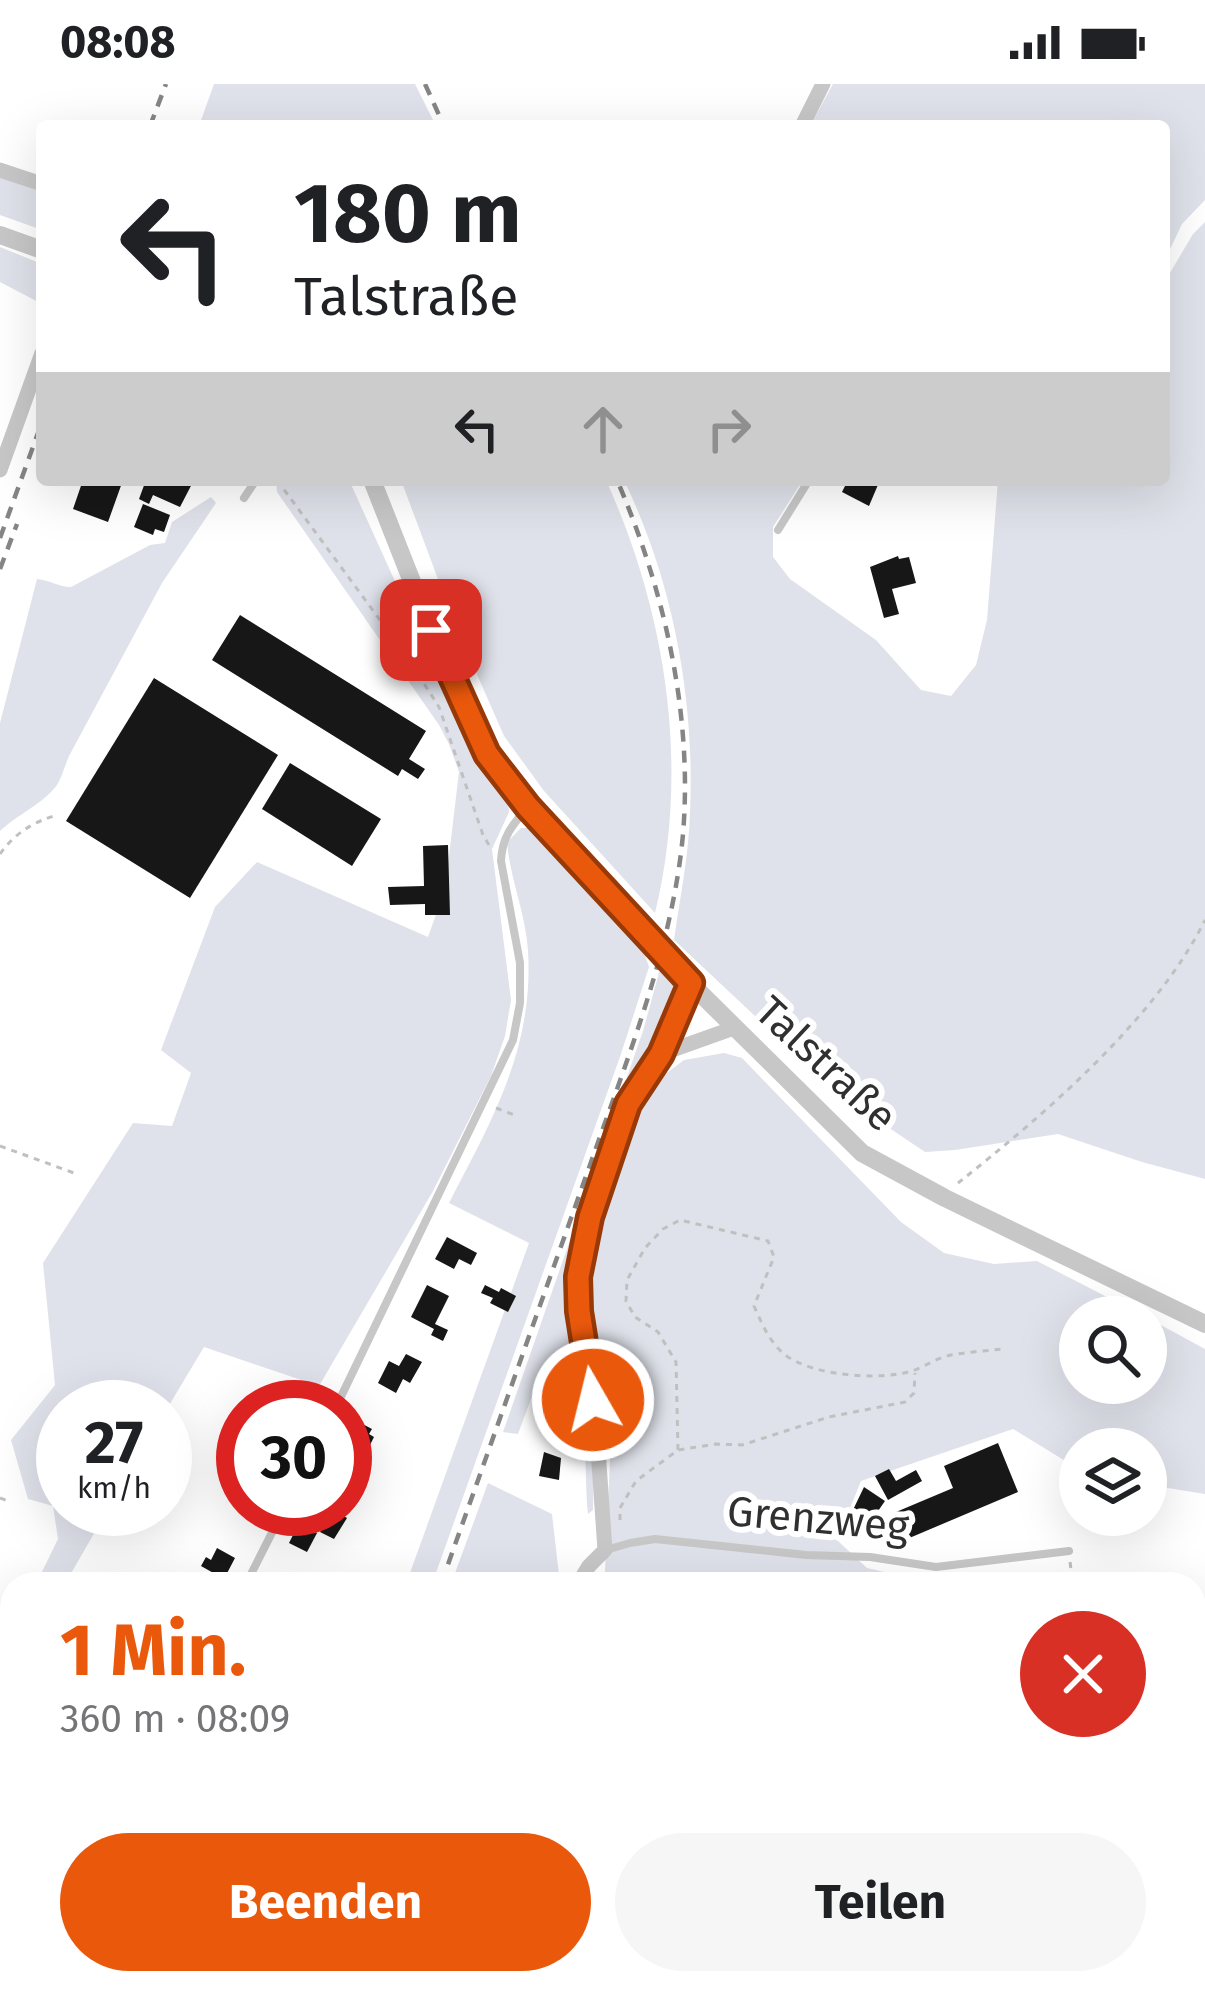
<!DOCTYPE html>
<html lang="de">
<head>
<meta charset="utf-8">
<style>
  body { margin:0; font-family:"Fira Sans",sans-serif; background:#f6f6f6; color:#202124; height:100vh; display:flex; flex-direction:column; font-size:45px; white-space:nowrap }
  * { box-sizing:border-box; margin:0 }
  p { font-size:39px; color:#757577 }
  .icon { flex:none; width:66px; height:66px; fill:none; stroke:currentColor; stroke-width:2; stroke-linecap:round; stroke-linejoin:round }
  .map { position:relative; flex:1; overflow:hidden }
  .details { position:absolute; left:0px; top:1488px; width:1206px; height:423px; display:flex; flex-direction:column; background:#fff; border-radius:36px 36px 0 0; box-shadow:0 12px 48px #0002 }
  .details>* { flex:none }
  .top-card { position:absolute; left:36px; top:36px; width:1134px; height:366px; border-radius:12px; box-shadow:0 12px 48px #0002; background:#fff; color:#202124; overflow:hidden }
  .controls { position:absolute; left:1059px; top:1212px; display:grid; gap:24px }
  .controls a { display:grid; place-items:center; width:108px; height:108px; border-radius:50%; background:#fff; box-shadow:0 12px 48px #0002; font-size:60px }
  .speed { position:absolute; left:36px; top:1296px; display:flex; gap:24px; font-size:60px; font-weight:700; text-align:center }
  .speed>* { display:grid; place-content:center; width:156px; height:156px; border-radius:50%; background:#fff; box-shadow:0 12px 48px #0002; line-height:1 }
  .speed small { font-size:30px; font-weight:400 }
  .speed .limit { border:18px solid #d22; background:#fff; color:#111 }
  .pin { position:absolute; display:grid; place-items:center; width:102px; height:102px; color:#fff; margin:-51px; border-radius:24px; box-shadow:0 6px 18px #0006 }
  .me { position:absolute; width:132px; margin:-66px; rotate:352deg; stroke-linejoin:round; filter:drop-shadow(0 0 9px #0008) }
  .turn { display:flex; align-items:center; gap:42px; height:252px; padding:0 60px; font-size:54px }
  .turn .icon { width:156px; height:156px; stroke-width:2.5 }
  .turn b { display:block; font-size:84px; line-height:102px }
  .lanes { display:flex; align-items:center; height:114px; padding:0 60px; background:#0003; justify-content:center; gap:60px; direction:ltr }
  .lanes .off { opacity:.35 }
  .round { display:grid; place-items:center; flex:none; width:126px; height:126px; border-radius:63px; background:#f6f6f6 }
  .head { display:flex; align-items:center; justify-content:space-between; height:204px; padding:0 60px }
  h1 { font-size:72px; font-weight:700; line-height:90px; color:#ea580c }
  .cta { display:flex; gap:24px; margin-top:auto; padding:24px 60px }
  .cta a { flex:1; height:138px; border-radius:72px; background:#ea580c; color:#fff; font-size:48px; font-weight:700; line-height:138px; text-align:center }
  .cta a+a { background:#f6f6f6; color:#202124 }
  .status { display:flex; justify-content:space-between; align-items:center; height:84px; padding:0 60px; background:#fff; direction:ltr }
  .status svg { height:33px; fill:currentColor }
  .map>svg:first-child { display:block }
  .green { fill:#e0e2eb }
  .building { fill:#171717 }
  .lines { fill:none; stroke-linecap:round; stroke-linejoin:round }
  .path { stroke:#c0c0c0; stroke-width:3; stroke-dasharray:6 6; stroke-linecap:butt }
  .service { stroke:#c7c7c7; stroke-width:8 }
  .minor { stroke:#c7c7c7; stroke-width:15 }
  .tertiary { stroke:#c7c7c7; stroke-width:18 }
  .rail { stroke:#858585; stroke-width:4.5; stroke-dasharray:12 9; stroke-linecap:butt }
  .route-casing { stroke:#983908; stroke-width:30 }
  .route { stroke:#ea580c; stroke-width:21 }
  .labels { text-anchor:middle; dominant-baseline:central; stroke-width:12; stroke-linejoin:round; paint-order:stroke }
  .street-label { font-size:42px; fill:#303030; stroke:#fff }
</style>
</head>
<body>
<div class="status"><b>08:08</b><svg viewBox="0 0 49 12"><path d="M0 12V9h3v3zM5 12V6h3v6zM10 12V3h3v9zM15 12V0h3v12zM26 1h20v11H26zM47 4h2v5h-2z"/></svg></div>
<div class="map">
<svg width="1205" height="1909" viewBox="0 0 1205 1909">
  <rect width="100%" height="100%" fill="#fff"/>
  <g class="green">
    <path d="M214 0H415L436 42H199Z"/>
    <path d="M833 0H1205V116L1182 140 1164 178V42H810Z"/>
    <path d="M0 91 42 104V146L0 131Z"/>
    <path d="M1205 138V1095L1142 1078 1058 1050 955 1066 925 1068 837 1009 674 856C680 813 689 771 690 728 695 615 673 498 624 396H803L773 443V473L790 495 876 556 921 606 951 612 976 581 987 536 998 396H1164V199L1193 150Z"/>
    <path d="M0 163 42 180V220L0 198Z"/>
    <path d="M276 396H349L474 671 508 716 509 728 492 765 511 916 505 952 491 992 433 1107 319 1302 204 1263 165 1328V1323H63V1425H108L65 1500H36L58 1455 53 1422 28 1415 11 1356 55 1301 43 1179 133 1039 172 1042 191 989 161 966 215 823 257 778 428 853 445 805 459 688 449 660 439 641 277 408Z"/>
    <path d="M401 396H606C667 531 690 685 655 829L544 707 504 652 454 538Z"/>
    <path d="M211 413 216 419 162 499 69 672C65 681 62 693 57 701 44 719 17 731 0 747V639L37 495C50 496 59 503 71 503L150 461 165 459 172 438Z"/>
    <path d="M521 744H531L540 750 597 819 643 865 649 883 621 970 432 1500H406L529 1159 449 1119C492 1036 534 964 528 867 526 830 510 795 507 758Z"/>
    <path d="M660 885 673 895 676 905 643 973 623 1007 597 1086 571 1181 570 1206 594 1353 593 1426 588 1430C583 1379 591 1325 565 1278H553L541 1288 518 1350 503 1348 643 947Z"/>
    <path d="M724 969 742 974 901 1138 944 1169 994 1180 1037 1177 1146 1233H1080V1299H1146V1233L1205 1265V1410L1168 1404 1146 1409V1365H1080V1386L1013 1345 861 1397 837 1456 867 1484 902 1492 915 1500H599L605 1487 610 1376 605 1317 589 1239 590 1187 604 1123 635 1030 651 1001 684 976Z"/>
    <path d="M488 1399 552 1430 560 1500H451Z"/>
    <path d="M823 1899H1001L994 1909H814Z"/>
  </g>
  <g class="building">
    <path d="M83 396H123L108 438 73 425Z"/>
    <path d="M146 396H194L180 423 153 411 149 420 139 415Z"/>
    <path d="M848 396H880L869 422 842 408Z"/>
    <path d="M143 420 170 431 164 448 155 445 153 451 134 443Z"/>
    <path d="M898 472 899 475 909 473 916 499 892 505 899 530 884 534 870 483Z"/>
    <path d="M240 531 426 647 409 675 425 685 418 695 402 685 398 692 212 576Z"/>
    <path d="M154 594 278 671 190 814 66 737Z"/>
    <path d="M290 679 381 735 352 782 262 725Z"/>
    <path d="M448 761 450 831H425V820L390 821 388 803 424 802 423 762Z"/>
    <path d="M447 1153 477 1169 471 1181 459 1175 454 1185 435 1175Z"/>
    <path d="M427 1201 449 1212 435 1240 448 1246 443 1257 431 1251 434 1245 411 1233Z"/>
    <path d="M485 1201 499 1208 501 1204 516 1212 508 1228 490 1219 493 1214 481 1209Z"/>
    <path d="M406 1270 422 1278 410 1299 403 1295 396 1309 378 1299 389 1277 399 1282Z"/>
    <path d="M551 1302 577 1312 573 1323 558 1318 548 1344 537 1340Z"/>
    <path d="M295 1306 316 1317 312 1323 277 1321 284 1308 291 1312Z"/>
    <path d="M353 1335 372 1345 369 1350 374 1353 364 1373 359 1370 356 1376 345 1370V1350Z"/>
    <path d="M998 1359 1018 1408 907 1455 896 1428 953 1404 944 1382Z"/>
    <path d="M544 1368 561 1374 559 1396 539 1392Z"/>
    <path d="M889 1385 896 1397 916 1386 922 1397 888 1416 875 1392Z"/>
    <path d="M864 1403 885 1417 860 1453 850 1446 859 1433 852 1428Z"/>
    <path d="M334 1425H343L340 1430 347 1434 334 1455 320 1448Z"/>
    <path d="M299 1439 317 1449 307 1468 289 1459Z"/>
    <path d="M217 1464 235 1474 224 1495 201 1482 206 1473 211 1476Z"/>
    <path d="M9 1816 12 1818 10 1859 0 1854V1832Z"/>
    <path d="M155 1899H172L184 1906 188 1899H198L192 1909H150Z"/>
  </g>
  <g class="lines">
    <g class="path">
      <path d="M277 396 405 570 439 623 483 751 489 761"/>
      <path d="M0 770C15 749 33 738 57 731"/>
      <path d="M496 1024 517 1032"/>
      <path d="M0 1062 74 1089"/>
      <path d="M958 1099C1044 1031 1156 935 1205 836"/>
      <path d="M678 1366 676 1278 658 1248 635 1233 626 1217 627 1196 645 1164 663 1145 680 1136 768 1157 774 1173 754 1222C762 1240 769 1257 784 1270 811 1292 880 1297 912 1287 924 1283 935 1275 947 1272 965 1268 985 1267 1003 1265"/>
      <path d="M0 1414 8 1417"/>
      <path d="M620 1436V1424L636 1397 678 1366 716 1360 742 1361 829 1333 905 1318 914 1309 915 1289"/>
      <path d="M1070 1478 1073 1500"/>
      <path d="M609 1909 621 1899"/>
      <path d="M869 1909 901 1899"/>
    </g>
    <g class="service">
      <path d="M244 414 256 396"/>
      <path d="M778 446 809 396"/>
      <path d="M336 1323 513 956 520 919V879L501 777C502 753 512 741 528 723"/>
      <path d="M606 1466 630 1459 655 1455 806 1471 870 1473 936 1483 1069 1467"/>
      <path d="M246 1500 284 1425"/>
      <path d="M490 1899 498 1909"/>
    </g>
    <g class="minor">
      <path d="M802 42 823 0"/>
      <path d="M0 86 42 100"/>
      <path d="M0 386 42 269"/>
      <path d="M661 970 734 944"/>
      <path d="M578 1500 589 1482 605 1466 597 1351 590 1280 579 1227V1193L590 1133 628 1020 661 970 690 899"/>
      <path d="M0 1880 12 1885"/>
      <path d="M39 1899 59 1909"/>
      <path d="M1082 1903H1178L1205 1909"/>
      <path d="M334 1909 337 1899"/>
    </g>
    <g class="tertiary">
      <path d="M0 151 42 166"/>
      <path d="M372 396 444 579 487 670 528 723 690 899 862 1069 945 1114 1205 1240"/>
    </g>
    <g class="rail">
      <path d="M425 0 444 42"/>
      <path d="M150 42 166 0"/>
      <path d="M0 454 42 338"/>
      <path d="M0 485 17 440"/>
      <path d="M441 1500C491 1360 540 1221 590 1081 627 975 673 862 683 750 693 630 664 505 617 396"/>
      <path d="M296 1909 300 1899"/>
    </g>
  </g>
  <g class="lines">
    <g class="route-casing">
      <path id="route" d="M431 546 487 670 528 723 691 899 661 970 628 1020 590 1133 578 1193 579 1227 593 1316"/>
    </g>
    <use href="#route" class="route"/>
  </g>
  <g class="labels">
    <g class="street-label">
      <text transform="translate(826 980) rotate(43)">Talstraße</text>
      <text transform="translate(818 1435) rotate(5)">Grenzweg</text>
    </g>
  </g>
</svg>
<div class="controls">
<a><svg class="icon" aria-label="search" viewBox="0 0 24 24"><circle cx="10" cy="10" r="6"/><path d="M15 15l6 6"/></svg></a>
<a><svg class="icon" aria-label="layers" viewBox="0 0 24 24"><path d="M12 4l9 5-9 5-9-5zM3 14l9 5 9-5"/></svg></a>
</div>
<div class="speed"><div>27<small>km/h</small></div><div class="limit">30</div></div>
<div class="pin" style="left:431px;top:546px;background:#d93025"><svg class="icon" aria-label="arrive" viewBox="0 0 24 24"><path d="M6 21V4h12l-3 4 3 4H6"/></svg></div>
<svg class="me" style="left:593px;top:1316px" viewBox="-20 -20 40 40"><circle r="17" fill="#ea580c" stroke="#fff" stroke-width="3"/><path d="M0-11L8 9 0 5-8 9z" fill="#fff"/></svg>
<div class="top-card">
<div class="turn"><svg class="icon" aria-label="left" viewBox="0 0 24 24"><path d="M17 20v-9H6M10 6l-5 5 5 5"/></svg><div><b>180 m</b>Talstraße</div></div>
<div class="lanes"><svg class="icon" aria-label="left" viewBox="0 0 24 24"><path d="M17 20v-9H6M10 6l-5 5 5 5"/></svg><svg class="icon off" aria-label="ahead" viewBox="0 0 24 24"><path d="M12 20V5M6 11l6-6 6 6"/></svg><svg class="icon off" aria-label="right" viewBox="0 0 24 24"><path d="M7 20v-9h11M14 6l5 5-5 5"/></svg></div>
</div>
<section class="details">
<div class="head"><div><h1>1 Min.</h1><p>360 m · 08:09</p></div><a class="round" style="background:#d93025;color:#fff"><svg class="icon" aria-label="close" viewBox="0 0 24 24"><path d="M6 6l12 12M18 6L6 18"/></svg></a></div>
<div class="cta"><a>Beenden</a><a>Teilen</a></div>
</section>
</div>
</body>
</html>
